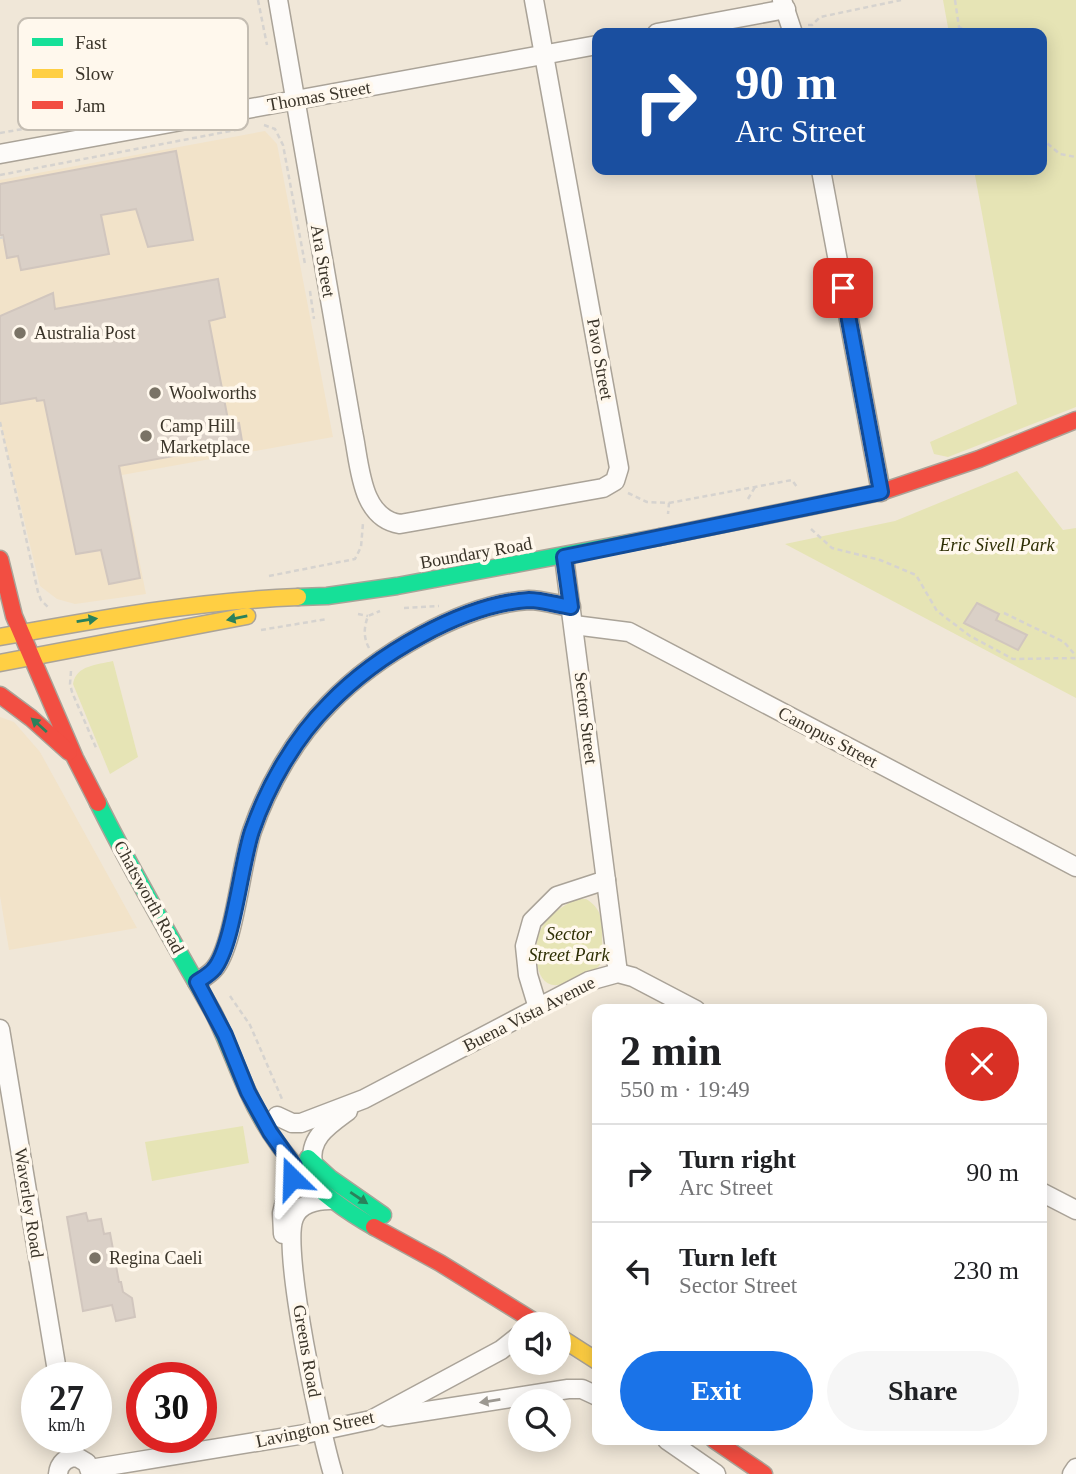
<!DOCTYPE html>
<html lang="en">
<head>
<meta charset="utf-8">
<style>
  body { margin:0; font-family:Georgia,serif; background:#f6f6f6; color:#202124; height:100vh; display:flex; flex-direction:column; font-size:26px; white-space:nowrap }
  * { box-sizing:border-box; margin:0 }
  p { font-size:23px; color:#757577 }
  .icon { flex:none; width:38px; height:38px; fill:none; stroke:currentColor; stroke-width:2; stroke-linecap:round; stroke-linejoin:round }
  .map { position:relative; flex:1; overflow:hidden }
  .side { position:absolute; left:592px; top:1004px; width:455px; height:441px; display:flex; flex-direction:column; background:#fff; border-radius:14px; box-shadow:0 4px 18px #0003 }
  .side>* { flex:none }
  .top-card { position:absolute; left:592px; top:28px; width:455px; height:147px; border-radius:14px; box-shadow:0 4px 18px #0003; background:#1a4fa0; color:#fff; overflow:hidden }
  .tools { position:absolute; left:508px; top:1312px; display:grid; gap:14px }
  .tools a { display:grid; place-items:center; width:63px; height:63px; border-radius:50%; background:#fff; box-shadow:0 4px 18px #0003; font-size:35px }
  .speed { position:absolute; left:21px; top:1362px; display:flex; gap:14px; font-size:35px; font-weight:700; text-align:center }
  .speed>* { display:grid; place-content:center; width:91px; height:91px; border-radius:50%; background:#fff; box-shadow:0 4px 18px #0003; line-height:1 }
  .speed small { font-size:18px; font-weight:400 }
  .speed .limit { border:10px solid #d22; background:#fff; color:#111 }
  .pin { position:absolute; display:grid; place-items:center; width:60px; height:60px; color:#fff; margin:-30px; border-radius:14px; box-shadow:0 4px 10px #0006 }
  .me { position:absolute; width:77px; margin:-38px; rotate:338deg; stroke-linejoin:round; filter:drop-shadow(0 0 5px #0008) }
  .turn { display:flex; align-items:center; gap:24px; height:147px; padding:0 28px; font-size:32px }
  .turn .icon { width:91px; height:91px; stroke-width:2.5 }
  .turn b { display:block; font-size:49px; line-height:60px }
  .round { display:grid; place-items:center; flex:none; width:74px; height:74px; border-radius:37px; background:#f6f6f6 }
  .headline { display:flex; align-items:center; justify-content:space-between; height:119px; padding:0 28px }
  h1 { font-size:42px; font-weight:800; line-height:52px }
  .primary-button { display:flex; gap:14px; margin-top:auto; padding:14px 28px }
  .primary-button a { flex:1; height:80px; border-radius:42px; background:#1a73e8; color:#fff; font-size:28px; font-weight:800; line-height:80px; text-align:center }
  .primary-button a+a { background:#f6f6f6; color:#202124 }
  ul { padding:0; list-style:none }
  li { display:flex; align-items:center; gap:21px; height:98px; padding:0 28px; border-top:2px solid #e0e0e0 }
  li div { flex:1 }
  li b { display:block; font-size:26px }
  li em { font-style:normal }
  .map>svg:first-child { display:block }
  .built { fill:#f2e3c9 }
  .green { fill:#e6e4b5; fill-rule:evenodd }
  .building { fill:#dad0c7; stroke:#d1c6be; stroke-width:2 }
  .lines { fill:none; stroke-linecap:round; stroke-linejoin:round }
  .street-casing { stroke:#aaa398; stroke-width:21 }
  .fast-casing { stroke:#aaa398; stroke-width:19 }
  .slow-casing { stroke:#aaa398; stroke-width:19 }
  .jam-casing { stroke:#aaa398; stroke-width:19 }
  .path { stroke:#d6d3cf; stroke-width:2.5; stroke-dasharray:5 3.5; stroke-linecap:butt }
  .street { stroke:#fdfbf9; stroke-width:18 }
  .fast { stroke:#16e098; stroke-width:16 }
  .slow { stroke:#ffcf43; stroke-width:16 }
  .jam { stroke:#f24e42; stroke-width:16 }
  .oneway { fill:#2a815b }
  .oneway2 { fill:#9c9891 }
  .route-casing { stroke:#114b97; stroke-width:18 }
  .route { stroke:#1a73e8; stroke-width:12 }
  .poi-dot { fill:#7a7366; stroke:#fff8ed; stroke-width:2.5 }
  .labels { text-anchor:middle; dominant-baseline:central; stroke-width:7; stroke-linejoin:round; paint-order:stroke }
  .street-label { font-size:18px; fill:#3a3429; stroke:#fff8ed }
  .poi-label { font-size:18px; fill:#3a3429; stroke:#fff8ed; text-anchor:start }
  .park-label { font-size:18px; font-style:italic; fill:#2d2e03; stroke:#fff8ed }
  .key { fill:#fff8ed; stroke:#c4bdb2; stroke-width:2 }
  .key-label { font-size:19px; fill:#3a3429 }
</style>
</head>
<body>
<div class="map">
<svg width="1076" height="1474" viewBox="0 0 1076 1474">
  <rect width="100%" height="100%" fill="#f0e7d8"/>
  <g class="built">
    <path d="M265 131 277 144 333 437 122 475 146 594 75 604 57 599 40 586 0 421V180Z"/>
    <path d="M0 717 14 722 40 752 137 928 9 950 0 896Z"/>
  </g>
  <g class="green">
    <path d="M943 0H1076V407L948 457 934 454 930 442 1017 404 974 170H1041V33H949Z"/>
    <path d="M1017 471 1063 530 1076 528V698L785 544 895 521ZM977 604 999 614 996 620 1027 635 1018 649 964 623Z"/>
    <path d="M113 661 138 757 110 774 73 684C76 665 97 665 113 661Z"/>
    <path d="M576 899H586C600 907 603 919 602 935 602 943 604 963 598 967 593 971 583 973 577 976 572 978 564 984 558 985 532 988 533 941 542 927 550 914 563 906 576 899Z"/>
    <path d="M243 1126 249 1163 152 1181 145 1142Z"/>
  </g>
  <g class="building">
    <path d="M176 151 193 240 148 247 136 209 101 215 109 254 21 270 18 256 7 258 3 235H0V184Z"/>
    <path d="M218 279 225 317 209 321 229 425 239 423 243 447 195 456V452L119 466 140 578 109 584 101 550 76 554 44 400 37 401 36 398 0 404V316L53 293 55 309Z"/>
    <path d="M977 603 999 614 996 620 1027 635 1018 650 964 623Z"/>
    <path d="M86 1213 88 1221 101 1219 104 1234 110 1233 119 1282H121L123 1292 132 1298 135 1317 116 1321 112 1305 83 1311 67 1217Z"/>
  </g>
  <g class="lines">
    <g class="street-casing">
      <g id="street">
        <path d="M278 0 353 432C360 464 360 518 400 524L603 488 615 481 619 468 534 0"/>
        <path d="M782 0 793 33"/>
        <path d="M657 33 786 9"/>
        <path d="M0 154 597 45"/>
        <path d="M821 170 881 492"/>
        <path d="M564 557 618 973"/>
        <path d="M574 625 629 632 1076 867"/>
        <path d="M197 982C203 978 210 974 214 969 234 947 241 863 252 831 268 785 295 738 329 704 375 656 462 604 529 600 542 600 558 605 571 607"/>
        <path d="M538 1008 528 975 525 946 532 921 557 896 606 880"/>
        <path d="M0 1029 58 1377"/>
        <path d="M277 1116 292 1123H301L364 1099 589 981 618 973 633 977 696 1010"/>
        <path d="M313 1164C308 1138 329 1125 348 1111"/>
        <path d="M1041 1192 1076 1210"/>
        <path d="M330 1200C316 1200 299 1204 294 1218 281 1249 321 1435 333 1474"/>
        <path d="M283 1234 282 1213 294 1166"/>
        <path d="M388 1417 568 1389H582L597 1396"/>
        <path d="M68 1437 71 1457"/>
        <path d="M667 1440 716 1474"/>
        <path d="M90 1469 305 1434 371 1420 501 1350 520 1335"/>
        <path d="M58 1474C59 1463 66 1457 77 1457L87 1463 91 1474"/>
        <path d="M1072 1474 1076 1468"/>
      </g>
    </g>
    <g class="fast-casing">
      <g id="fast">
        <path d="M298 597 327 596 397 586 660 537"/>
        <path d="M98 803C133 874 174 943 213 1012 226 1037 235 1064 247 1090 275 1152 315 1194 374 1227"/>
        <path d="M308 1158 330 1178 383 1215"/>
      </g>
    </g>
    <g class="slow-casing">
      <g id="slow">
        <path d="M0 637C99 619 198 601 298 597"/>
        <path d="M0 663 247 616"/>
        <path d="M558 1336 597 1361"/>
      </g>
    </g>
    <g class="jam-casing">
      <g id="jam">
        <path d="M660 537 881 492 979 459 1076 420"/>
        <path d="M0 559 14 616 75 758 98 803"/>
        <path d="M0 695 31 718 69 752"/>
        <path d="M374 1227 440 1263 540 1325"/>
        <path d="M714 1440 764 1474"/>
      </g>
    </g>
    <g class="path">
      <path d="M258 0 267 45"/>
      <path d="M955 0 959 27 970 33"/>
      <path d="M808 25H812L820 17 901 0"/>
      <path d="M264 125 275 129 283 145 305 264"/>
      <path d="M0 133 235 92"/>
      <path d="M1041 138 1060 154 1076 157"/>
      <path d="M0 175 241 129"/>
      <path d="M0 238 3 237"/>
      <path d="M310 291 314 319"/>
      <path d="M0 422 38 592 41 600 49 608"/>
      <path d="M628 493 647 502 669 503 668 514"/>
      <path d="M748 499 755 487"/>
      <path d="M669 503 792 480 797 487"/>
      <path d="M811 529 832 548 880 560 916 575 937 611 970 636 1013 659 1076 658"/>
      <path d="M269 576 355 559 361 547 363 523"/>
      <path d="M404 608 439 606"/>
      <path d="M1004 613 1064 642 1076 656"/>
      <path d="M358 614 368 616"/>
      <path d="M261 630 327 619"/>
      <path d="M369 648C363 637 364 627 368 616L380 611"/>
      <path d="M71 671 70 684 72 692 97 750"/>
      <path d="M230 996 250 1025 282 1099"/>
    </g>
    <use href="#street" class="street"/>
    <use href="#fast" class="fast"/>
    <use href="#slow" class="slow"/>
    <use href="#jam" class="jam"/>
  </g>
  <defs><path id="oneway-solid" d="M-6-.8H1V-3.2L6.5 0L1 3.2V.8H-6Z" transform="scale(1.75)"/></defs>
  <g class="oneway">
    <use href="#oneway-solid" transform="translate(237 618) rotate(169)"/>
    <use href="#oneway-solid" transform="translate(87 620) rotate(-9)"/>
    <use href="#oneway-solid" transform="translate(39 725) rotate(-138)"/>
    <use href="#oneway-solid" transform="translate(359 1198) rotate(34)"/>
  </g>
  <use class="oneway2" href="#oneway-solid" transform="translate(490 1401) rotate(171)"/>
  <g class="lines">
    <g class="route-casing">
      <path id="route" d="M292 1178 294 1166 270 1132 248 1092 225 1035 197 982C203 978 210 974 214 969 233 947 241 863 252 831 268 785 295 738 329 704 375 656 462 604 529 600 542 600 558 605 571 607L564 557 881 492 843 288"/>
    </g>
    <use href="#route" class="route"/>
  </g>
  <g class="poi-dot">
    <circle cx="20" cy="333" r="7"/>
    <circle cx="155" cy="393" r="7"/>
    <circle cx="146" cy="436" r="7"/>
    <circle cx="95" cy="1258" r="7"/>
  </g>
  <g class="labels">
    <g class="street-label">
      <text transform="translate(319 96) rotate(-10)">Thomas Street</text>
      <text transform="translate(323 261) rotate(80)">Ara Street</text>
      <text transform="translate(600 359) rotate(80)">Pavo Street</text>
      <text transform="translate(476 553) rotate(-10)">Boundary Road</text>
      <text transform="translate(586 718) rotate(83)">Sector Street</text>
      <text transform="translate(828 737) rotate(28)">Canopus Street</text>
      <text transform="translate(149 897) rotate(61)">Chatsworth Road</text>
      <text transform="translate(529 1014) rotate(-27)">Buena Vista Avenue</text>
      <text transform="translate(29 1203) rotate(81)">Waverley Road</text>
      <text transform="translate(307 1351) rotate(80)">Greens Road</text>
      <text transform="translate(315 1429) rotate(-12)">Lavington Street</text>
    </g>
    <g class="poi-label">
      <text x="34" y="333">Australia Post</text>
      <text x="169" y="393">Woolworths</text>
      <text x="160" y="426">Camp Hill<tspan x="160" dy="21">Marketplace</tspan></text>
      <text x="109" y="1258">Regina Caeli</text>
    </g>
    <g class="park-label">
      <text x="997" y="545">Eric Sivell Park</text>
      <text x="569" y="934">Sector<tspan x="569" dy="21">Street Park</tspan></text>
    </g>
  </g>
  <rect x="18" y="18" width="230" height="112" rx="10" class="key"/>
  <rect x="32" y="38" width="31" height="8" fill="#16e098"/>
  <rect x="32" y="69" width="31" height="9" fill="#ffcf43"/>
  <rect x="32" y="101" width="31" height="8" fill="#f24e42"/>
  <g class="key-label">
    <text x="75" y="49">Fast</text>
    <text x="75" y="80">Slow</text>
    <text x="75" y="112">Jam</text>
  </g>
</svg>
<div class="tools">
<a><svg class="icon" aria-label="sound" viewBox="0 0 24 24"><path d="M4 9h4l5-4v14l-5-4H4zM17 9q2 3 0 6"/></svg></a>
<a><svg class="icon" aria-label="search" viewBox="0 0 24 24"><circle cx="10" cy="10" r="6"/><path d="M15 15l6 6"/></svg></a>
</div>
<div class="speed"><div>27<small>km/h</small></div><div class="limit">30</div></div>
<div class="pin" style="left:843px;top:288px;background:#d93025"><svg class="icon" aria-label="arrive" viewBox="0 0 24 24"><path d="M6 21V4h12l-3 4 3 4H6"/></svg></div>
<svg class="me" style="left:292px;top:1178px" viewBox="-20 -20 40 40"><path d="M0-17L14 15 0 8-14 15z" fill="#1a73e8" stroke="#fff" stroke-width="4"/></svg>
<div class="top-card">
<div class="turn"><svg class="icon" aria-label="right" viewBox="0 0 24 24"><path d="M7 20v-9h11M14 6l5 5-5 5"/></svg><div><b>90 m</b>Arc Street</div></div>
</div>
<section class="side">
<div class="headline"><div><h1>2 min</h1><p>550 m · 19:49</p></div><a class="round" style="background:#d93025;color:#fff"><svg class="icon" aria-label="close" viewBox="0 0 24 24"><path d="M6 6l12 12M18 6L6 18"/></svg></a></div>
<ul>
<li><svg class="icon" aria-label="right" viewBox="0 0 24 24"><path d="M7 20v-9h11M14 6l5 5-5 5"/></svg><div><b>Turn right</b><p>Arc Street</p></div><em>90 m</em></li>
<li><svg class="icon" aria-label="left" viewBox="0 0 24 24"><path d="M17 20v-9H6M10 6l-5 5 5 5"/></svg><div><b>Turn left</b><p>Sector Street</p></div><em>230 m</em></li>
</ul>
<div class="primary-button"><a>Exit</a><a>Share</a></div>
</section>
</div>
</body>
</html>
